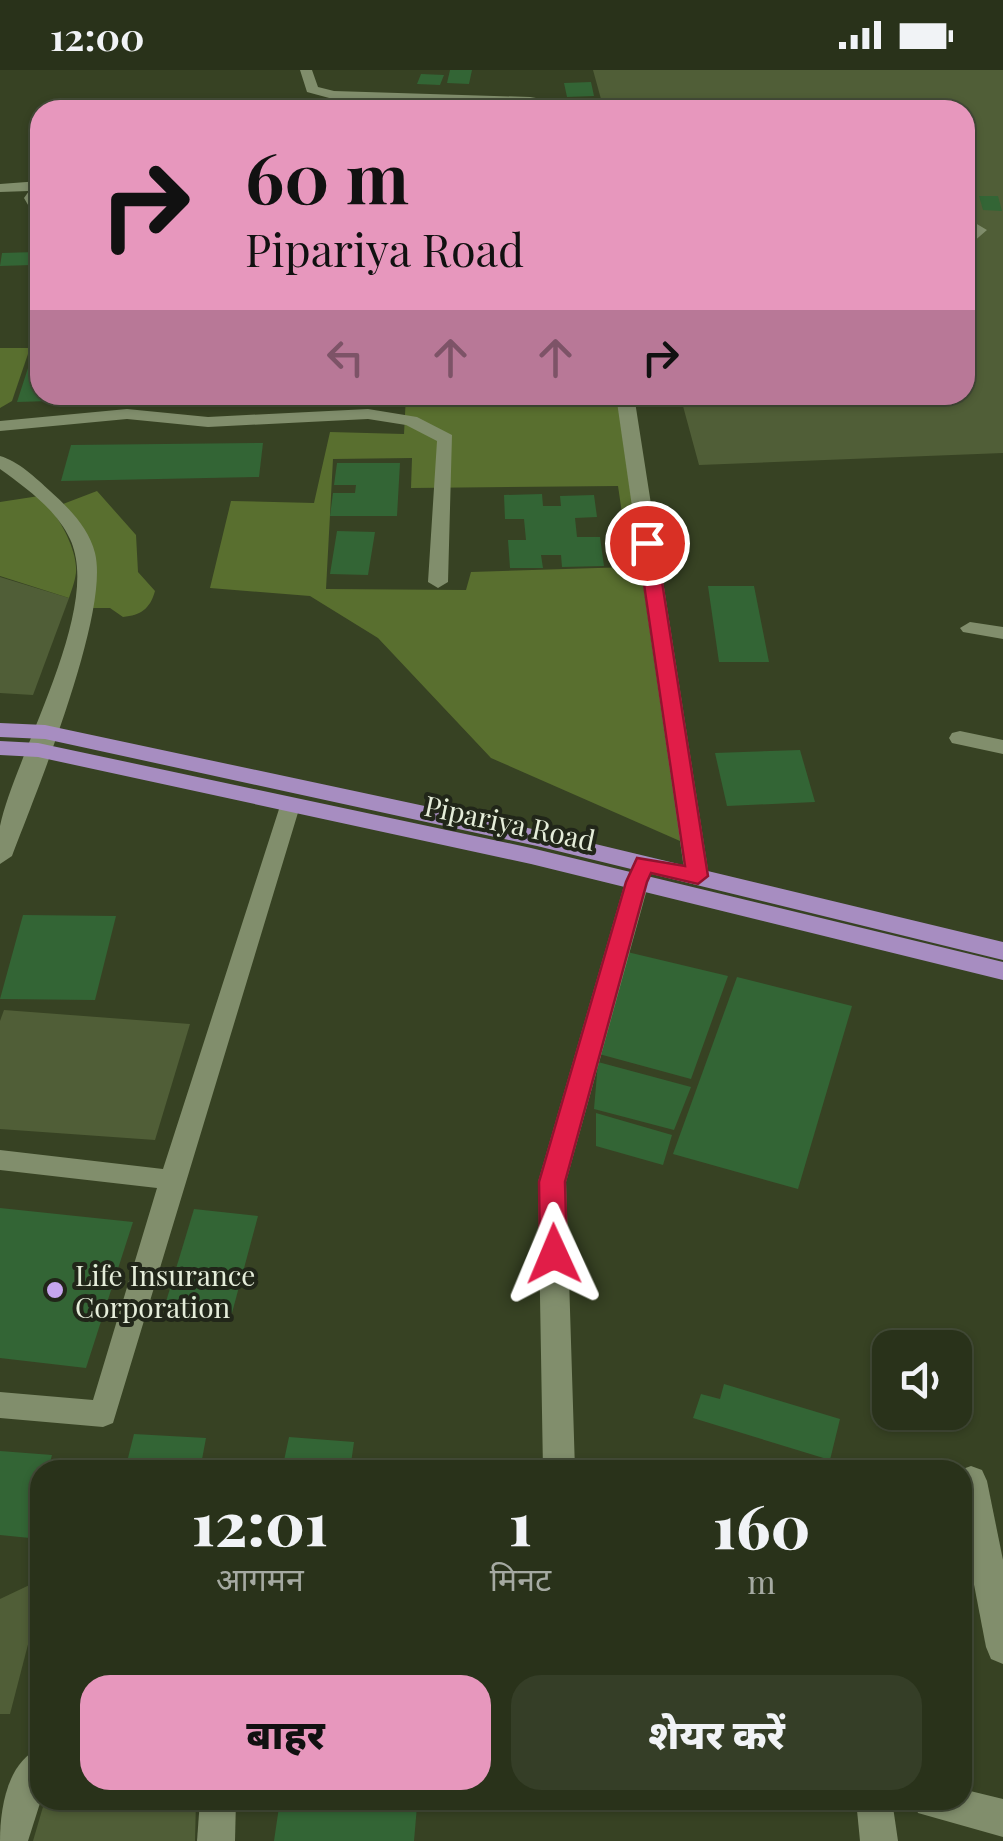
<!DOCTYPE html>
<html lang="hi">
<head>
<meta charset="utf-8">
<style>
  body { margin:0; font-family:"Playfair Display","Noto Sans Devanagari",serif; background:#353e27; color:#f1f3f6; height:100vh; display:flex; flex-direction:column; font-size:38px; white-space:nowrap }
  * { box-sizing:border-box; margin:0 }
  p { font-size:32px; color:#a5aaa2 }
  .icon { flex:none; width:55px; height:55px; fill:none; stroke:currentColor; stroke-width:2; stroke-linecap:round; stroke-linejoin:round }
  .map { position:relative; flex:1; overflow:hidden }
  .details { position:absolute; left:30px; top:1390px; width:942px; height:350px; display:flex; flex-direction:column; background:#29321a; border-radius:30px; box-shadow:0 2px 8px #0004,0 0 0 2px #454d39 }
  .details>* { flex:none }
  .top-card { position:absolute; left:30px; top:30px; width:945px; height:305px; border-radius:30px; box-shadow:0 2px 8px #0004,0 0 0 2px #454d39; background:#e797bd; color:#111; overflow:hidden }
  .buttons { position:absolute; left:872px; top:1260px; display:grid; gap:20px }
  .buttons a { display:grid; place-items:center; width:100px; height:100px; border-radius:20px; background:#29321a; box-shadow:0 2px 8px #0004,0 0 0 2px #454d39; font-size:50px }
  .pin { position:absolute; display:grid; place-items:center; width:85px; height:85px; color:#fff; margin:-42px; border:5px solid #fff; border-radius:50%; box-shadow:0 2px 10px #0007 }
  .me { position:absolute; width:110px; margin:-55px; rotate:359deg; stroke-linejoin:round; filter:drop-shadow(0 0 8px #0008) }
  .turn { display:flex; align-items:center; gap:35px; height:210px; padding:0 50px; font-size:45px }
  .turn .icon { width:130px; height:130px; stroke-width:2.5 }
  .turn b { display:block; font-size:70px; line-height:85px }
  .lanes { display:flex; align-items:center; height:95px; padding:0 50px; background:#0003; justify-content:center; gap:50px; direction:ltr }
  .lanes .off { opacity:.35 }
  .eta { display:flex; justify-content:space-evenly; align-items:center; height:170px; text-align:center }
  .eta b { font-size:60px; font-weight:800; line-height:70px }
  .button { display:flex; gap:20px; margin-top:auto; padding:20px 50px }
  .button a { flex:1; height:115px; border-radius:30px; background:#e797bd; color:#111; font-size:40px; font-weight:800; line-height:115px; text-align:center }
  .button a+a { background:#353e27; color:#f1f3f6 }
  .status { display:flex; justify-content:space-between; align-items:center; height:70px; padding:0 50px; background:#29321a; direction:ltr }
  .status svg { height:28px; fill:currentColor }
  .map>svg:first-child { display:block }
  .green { fill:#505e37 }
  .forest { fill:#596f2f; fill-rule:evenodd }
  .building { fill:#336535 }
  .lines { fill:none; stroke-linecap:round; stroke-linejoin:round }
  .lane { fill:#818e6c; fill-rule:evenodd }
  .street { fill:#818e6c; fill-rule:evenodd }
  .primary { fill:#a78dc1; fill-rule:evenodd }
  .route { fill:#e11d48; stroke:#92132f; stroke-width:2.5 }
  .poi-dot { fill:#c7a6ef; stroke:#212619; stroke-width:4 }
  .labels { text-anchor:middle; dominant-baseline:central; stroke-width:8; stroke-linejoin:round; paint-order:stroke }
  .street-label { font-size:28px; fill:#e5edda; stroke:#212619 }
  .poi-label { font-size:28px; fill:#e5edda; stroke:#212619; text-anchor:start }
</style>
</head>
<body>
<div class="status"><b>12:00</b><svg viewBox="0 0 49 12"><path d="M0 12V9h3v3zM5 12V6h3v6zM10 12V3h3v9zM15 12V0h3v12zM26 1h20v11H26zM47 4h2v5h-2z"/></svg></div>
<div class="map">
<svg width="1003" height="1771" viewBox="0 0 1003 1771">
  <rect width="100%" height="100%" fill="#374223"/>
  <g class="green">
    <path d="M593 0H1003V383L699 395 680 325H965V40H604Z"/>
    <path d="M0 507 69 528 33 625 0 623Z"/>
    <path d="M4 940 190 954 155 1070 0 1059V951Z"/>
    <path d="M40 1510V1528L10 1644H0V1529Z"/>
    <path d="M45 1730H196L195 1771H33Z"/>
  </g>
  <g class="forest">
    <path d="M0 278H30L12 331 0 338Z"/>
    <path d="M113 325H232C193 334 154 342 115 330Z"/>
    <path d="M406 325H617L680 771 491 688 378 568 310 526 210 518 231 431 314 433 330 362 404 364ZM412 388 411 418 618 416 630 497 471 502 466 520 326 519 333 389Z"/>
    <path d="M97 421 136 465 138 502 155 521C150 539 141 545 123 547L110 538H88L63 434Z"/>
    <path d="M39 426C55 440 75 474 76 497 77 506 72 519 69 528L0 506V432Z"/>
  </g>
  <g class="building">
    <path d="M450 0H472L469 14 447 13Z"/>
    <path d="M421 4 444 5 440 15 417 14Z"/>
    <path d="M591 12 594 26 567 27 564 13Z"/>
    <path d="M364 30H407L406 39 363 40Z"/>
    <path d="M979 126H998L1002 141 983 140Z"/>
    <path d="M36 182 32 195 0 196 2 183Z"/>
    <path d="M39 264 40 325H52L50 331 17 332Z"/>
    <path d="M263 373 259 407 61 411 71 375Z"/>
    <path d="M337 393H400L397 446H330L333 423H355L356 415H334Z"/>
    <path d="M542 424 543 436H561L560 426 594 425 597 447 575 448 577 467H600L604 496 562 497 561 485H541L543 498H510L508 470H526L524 449H505L504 425Z"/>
    <path d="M337 461 375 462 368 505 330 504Z"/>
    <path d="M708 516H754L769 592H719Z"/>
    <path d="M800 680 815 732 727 736 715 683Z"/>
    <path d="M23 845 116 846 95 930 0 929Z"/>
    <path d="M623 881 728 906 691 1009 599 984Z"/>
    <path d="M737 907 852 936 798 1119 673 1084Z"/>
    <path d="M598 992 691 1017 674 1060 594 1039Z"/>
    <path d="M596 1043 672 1065 663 1095 596 1076Z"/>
    <path d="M0 1138 133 1152 86 1298 0 1288Z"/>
    <path d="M194 1139 258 1146 232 1243 165 1235Z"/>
    <path d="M724 1314 840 1349 830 1390 693 1348 701 1324 720 1329Z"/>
    <path d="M134 1364 206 1368 200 1400H125Z"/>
    <path d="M289 1367 354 1372 350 1400H282Z"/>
    <path d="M0 1381 52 1385 48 1400H40V1469L0 1465Z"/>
    <path d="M280 1730 417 1736 414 1771H274Z"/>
  </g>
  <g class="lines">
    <g class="lane">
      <path d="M40 111 37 128 40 148 35 147 24 128 29 121 0 122V114Z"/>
      <path d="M965 147 987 160 965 179V167L972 161 965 157Z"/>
      <path d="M290 729 300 736 113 1353 103 1357 0 1348V1322L93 1330 157 1118 0 1100V1080L163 1099 280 736Z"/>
    </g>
    <g class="street">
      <path d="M300 0H312L318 17 334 21 530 27 560 32 576 40 496 32 333 29 307 22Z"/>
      <path d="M616 325H634L709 806 697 814 685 806Z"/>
      <path d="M127 339 208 347 368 339 417 347 452 365 448 512 438 518 428 512 437 371 406 355 368 349 208 357 127 349 0 361V351Z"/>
      <path d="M0 386C18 391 36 408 50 421 68 437 89 458 95 483 110 543 36 723 12 786L0 794C0 782 0 767 0 756 15 685 103 538 70 469 56 439 26 418 0 399Z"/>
      <path d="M970 552 1003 557V569L963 562 960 558Z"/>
      <path d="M960 661 1003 670V684L952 673 949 668 952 663Z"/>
      <path d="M637 804 649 812 566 1112 575 1400H543L538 1112 625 812Z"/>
      <path d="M971 1396 982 1400 987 1411 1003 1490V1594L991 1589 986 1577 962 1452 960 1400Z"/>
      <path d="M40 1678 41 1730 28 1771H0C0 1739 7 1692 40 1678Z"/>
      <path d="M962 1719 1003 1729V1767L918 1743 913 1730H962Z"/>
      <path d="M200 1730H236L235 1771H197Z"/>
      <path d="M856 1730H892L898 1771H860Z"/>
    </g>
    <g class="primary">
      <path d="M0 653 45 655 537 760 1003 872V890L537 776 45 669 0 667Z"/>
      <path d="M0 671 38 673 531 778 1003 892V910L531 794 38 687 0 685Z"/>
    </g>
  </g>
  <path class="route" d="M647 468 656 473 708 806 698 814 651 803 647 812 565 1112 567 1184 563 1192H544L540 1184 539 1112 626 812 637 788 685 796 638 473Z"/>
  <circle class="poi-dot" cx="55" cy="1220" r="10"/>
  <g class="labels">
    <g class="street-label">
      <text transform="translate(510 752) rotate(12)">Pipariya Road</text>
    </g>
    <g class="poi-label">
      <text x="75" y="1204">Life Insurance<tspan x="75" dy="32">Corporation</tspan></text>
    </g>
  </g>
</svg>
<div class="buttons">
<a><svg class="icon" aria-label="sound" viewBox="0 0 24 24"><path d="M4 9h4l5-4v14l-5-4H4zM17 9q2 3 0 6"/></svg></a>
</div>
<div class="pin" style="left:647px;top:473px;background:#d93025"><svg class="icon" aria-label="arrive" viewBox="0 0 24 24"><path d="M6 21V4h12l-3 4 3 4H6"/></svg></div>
<svg class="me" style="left:554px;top:1184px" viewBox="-20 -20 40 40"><path d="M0-17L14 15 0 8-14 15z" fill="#e11d48" stroke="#fff" stroke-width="4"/></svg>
<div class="top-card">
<div class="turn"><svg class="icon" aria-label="right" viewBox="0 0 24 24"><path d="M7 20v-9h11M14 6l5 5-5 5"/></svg><div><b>60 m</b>Pipariya Road</div></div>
<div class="lanes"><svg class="icon off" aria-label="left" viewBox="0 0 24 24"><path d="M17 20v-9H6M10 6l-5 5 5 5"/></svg><svg class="icon off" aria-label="ahead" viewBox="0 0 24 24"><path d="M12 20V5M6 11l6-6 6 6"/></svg><svg class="icon off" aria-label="ahead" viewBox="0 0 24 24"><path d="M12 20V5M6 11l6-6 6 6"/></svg><svg class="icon" aria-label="right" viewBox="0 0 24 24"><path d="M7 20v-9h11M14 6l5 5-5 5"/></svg></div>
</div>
<section class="details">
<div class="eta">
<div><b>12:01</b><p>आगमन</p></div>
<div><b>1</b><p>मिनट</p></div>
<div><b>160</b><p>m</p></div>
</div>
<div class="button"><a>बाहर</a><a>शेयर करें</a></div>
</section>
</div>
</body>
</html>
